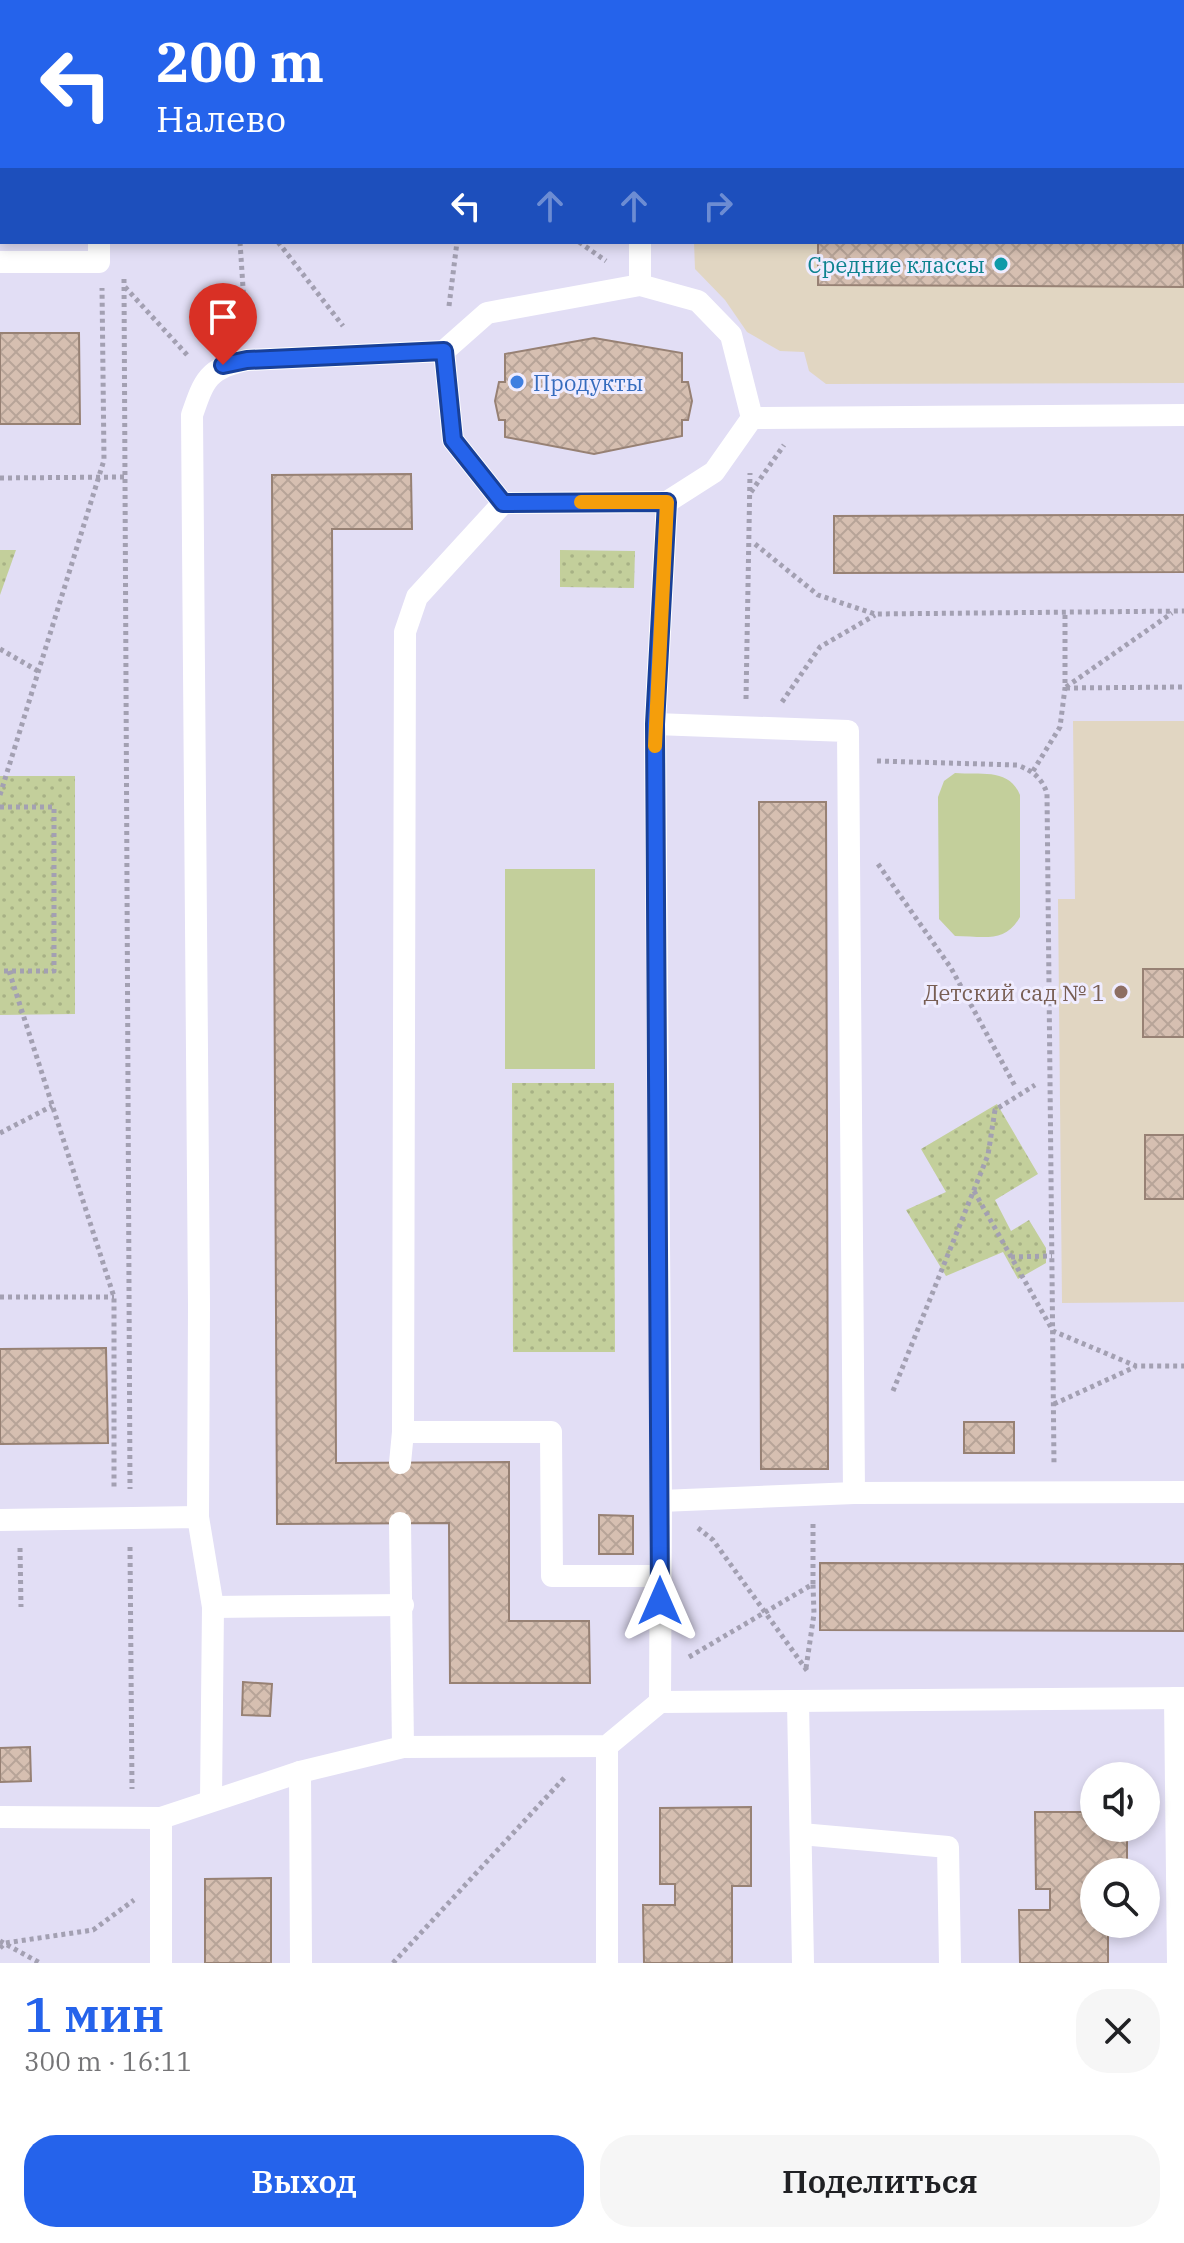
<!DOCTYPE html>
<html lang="ru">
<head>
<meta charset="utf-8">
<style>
  body { margin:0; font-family:"IBM Plex Serif",serif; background:#f6f6f6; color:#202124; height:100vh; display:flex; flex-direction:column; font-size:30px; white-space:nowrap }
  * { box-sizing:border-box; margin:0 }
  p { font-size:26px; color:#757577 }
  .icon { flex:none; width:44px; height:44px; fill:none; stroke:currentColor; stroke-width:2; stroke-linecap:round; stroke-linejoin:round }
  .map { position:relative; height:1963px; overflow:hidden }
  .side { display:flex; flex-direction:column; background:#fff; flex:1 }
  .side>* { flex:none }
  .top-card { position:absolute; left:0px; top:0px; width:1184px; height:244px; box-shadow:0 4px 12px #0003; background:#2563eb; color:#fff; overflow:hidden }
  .controls { position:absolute; left:1080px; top:1762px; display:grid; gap:16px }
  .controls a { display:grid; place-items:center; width:80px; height:80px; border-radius:50%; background:#fff; box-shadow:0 4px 12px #0003; font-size:40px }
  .pin { position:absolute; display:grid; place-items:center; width:68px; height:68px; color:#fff; margin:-82px -34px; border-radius:50% 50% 50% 0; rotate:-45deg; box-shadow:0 0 8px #0007 }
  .pin .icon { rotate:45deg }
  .me { position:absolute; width:88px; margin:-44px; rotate:0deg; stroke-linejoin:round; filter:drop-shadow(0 0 6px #0008) }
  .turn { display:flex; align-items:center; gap:28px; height:168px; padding:0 24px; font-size:36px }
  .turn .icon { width:104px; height:104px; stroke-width:2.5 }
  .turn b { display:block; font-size:56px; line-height:68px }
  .lanes { display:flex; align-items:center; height:76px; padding:0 24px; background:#0003; justify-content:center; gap:40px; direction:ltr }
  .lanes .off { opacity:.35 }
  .round { display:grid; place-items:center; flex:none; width:84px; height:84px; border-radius:32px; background:#f6f6f6 }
  .overview { display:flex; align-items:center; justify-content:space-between; height:136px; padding:0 24px }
  h1 { font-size:48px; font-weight:600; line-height:60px; color:#2563eb }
  .primary-button { display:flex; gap:16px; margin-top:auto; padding:16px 24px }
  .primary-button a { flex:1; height:92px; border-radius:32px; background:#2563eb; color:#fff; font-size:32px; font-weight:600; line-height:92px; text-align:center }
  .primary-button a+a { background:#f6f6f6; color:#202124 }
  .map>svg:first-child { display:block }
  .education { fill:#e1d6c2 }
  .park { fill:url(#park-dots) }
  .pitch { fill:#c3cf9b }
  .building { fill:url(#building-cross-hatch); stroke:#978174; stroke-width:2 }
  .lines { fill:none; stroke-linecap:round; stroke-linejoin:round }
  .path { stroke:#a3a0b2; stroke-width:5; stroke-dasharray:4 4; stroke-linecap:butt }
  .lane { stroke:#fff; stroke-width:22 }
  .route-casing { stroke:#184099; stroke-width:20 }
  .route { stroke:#2563eb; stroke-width:14 }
  .slow { stroke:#f59e0b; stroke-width:14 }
  .culture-dot { fill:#0f9aa8; stroke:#efecff; stroke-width:3 }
  .shop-dot { fill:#3f7fe0; stroke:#efecff; stroke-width:3 }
  .education-dot { fill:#8d6e63; stroke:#efecff; stroke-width:3 }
  .labels { text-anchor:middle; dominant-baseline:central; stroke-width:6; stroke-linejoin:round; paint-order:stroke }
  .culture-label { font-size:22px; fill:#0d838f; stroke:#efecff; text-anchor:end }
  .shop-label { font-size:22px; fill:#366cbe; stroke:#efecff; text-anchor:start }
  .education-label { font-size:22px; fill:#785e54; stroke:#efecff; text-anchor:end }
</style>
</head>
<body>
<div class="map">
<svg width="1184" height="1963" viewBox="0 0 1184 1963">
  <defs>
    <pattern id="park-dots" width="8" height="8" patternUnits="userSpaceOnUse" patternTransform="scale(2)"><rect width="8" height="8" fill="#c3cf9b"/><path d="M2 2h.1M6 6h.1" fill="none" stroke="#a7b185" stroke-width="1.8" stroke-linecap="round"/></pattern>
    <pattern id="building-cross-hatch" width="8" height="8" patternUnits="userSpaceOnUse" patternTransform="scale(2)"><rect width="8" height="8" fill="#d6bfb1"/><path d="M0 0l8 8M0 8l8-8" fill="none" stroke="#b7a498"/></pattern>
  </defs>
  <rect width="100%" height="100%" fill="#e2def5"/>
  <g class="education">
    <path d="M687 0H1184V383L826 384 809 371 804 352 780 351 747 332 725 300 695 269 694 242H1182V2H686Z"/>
    <path d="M1073 721H1184V1302L1062 1303 1058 899H1075Z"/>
  </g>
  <g class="park">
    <path d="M0 550H16L0 595Z"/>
    <path d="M560 550 635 551 634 588 560 587Z"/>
    <path d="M0 776H75V1014L0 1015Z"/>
    <path d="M512 1083H614L615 1352H513Z"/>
    <path d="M997 1104 1038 1174 995 1200 1011 1231 1029 1220 1046 1248V1263L1018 1279 1003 1252 946 1276 906 1210 946 1192 921 1149Z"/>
  </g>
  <g class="pitch">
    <path d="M955 773C981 775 1009 768 1020 795V917C1005 944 983 936 955 936L939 919 938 797 944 781Z"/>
    <rect x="505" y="869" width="90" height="200"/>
  </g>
  <g class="building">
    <path d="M813 0H1184V57L1182 2H813Z"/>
    <path d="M1182 212 1184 287 818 285V242H1182Z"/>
    <path d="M0 333H79L80 424H0Z"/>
    <path d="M594 338 682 353V382H688L692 401 688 420H682V436L594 454 505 437V420H499L495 401 499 382H505V354Z"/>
    <path d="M411 474 412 529H332L336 1463 509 1462V1621H589L590 1683H450L449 1523 277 1524 272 475Z"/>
    <path d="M1095 515H1184V572L834 573V516Z"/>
    <path d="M759 802H826L828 1469H761Z"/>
    <rect x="1143" y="969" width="41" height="68"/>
    <rect x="1145" y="1135" width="39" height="64"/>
    <path d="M106 1348 108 1443 0 1444V1349Z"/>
    <rect x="964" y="1422" width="50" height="31"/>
    <path d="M599 1515 633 1516V1554H599Z"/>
    <path d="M820 1563 1184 1564V1631L820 1630Z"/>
    <path d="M243 1682 272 1684 270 1716 242 1715Z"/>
    <path d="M30 1747 31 1781 0 1782V1748Z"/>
    <path d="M751 1807V1886H732V1963H644L643 1905H675V1884H660V1808Z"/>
    <path d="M1035 1812H1094V1828H1127V1872H1094V1924H1108V1963H1020L1019 1910H1050V1889H1036Z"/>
    <path d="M271 1878V1963H205V1879Z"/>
  </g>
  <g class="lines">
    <g class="path">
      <path d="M502 2V0"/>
      <path d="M0 69H2"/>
      <path d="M240 242 246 333"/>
      <path d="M278 242 343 326"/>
      <path d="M579 242 606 261"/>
      <path d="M124 279 130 1489"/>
      <path d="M125 287 189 357"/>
      <path d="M449 306 457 242"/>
      <path d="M0 478 124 477"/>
      <path d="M751 492 784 445"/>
      <path d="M755 544 818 595 875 614 1184 611"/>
      <path d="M0 649 38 671"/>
      <path d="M1066 687 1172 613"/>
      <path d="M1066 688 1184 687"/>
      <path d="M746 699 750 473"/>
      <path d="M782 702 820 647 875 615"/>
      <path d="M877 761 1017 765C1033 771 1041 777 1047 793L1054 1464"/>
      <path d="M1033 771 1060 727 1065 688V613"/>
      <path d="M0 795 104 460 102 288"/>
      <path d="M0 807H54V971H0"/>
      <path d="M878 864 951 968 1015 1086"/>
      <path d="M9 971 114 1297V1489"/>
      <path d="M0 1133 52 1106"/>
      <path d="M974 1191 1053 1331 1136 1366H1184"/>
      <path d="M1011 1257 1052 1256"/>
      <path d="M0 1297H114"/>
      <path d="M893 1391 988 1155 995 1110 1035 1085"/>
      <path d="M1054 1404 1135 1367"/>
      <path d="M698 1528 713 1540 808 1672"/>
      <path d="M130 1547 132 1789"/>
      <path d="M20 1548 21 1607"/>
      <path d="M689 1657 813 1584V1522"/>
      <path d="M806 1668 814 1614 813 1584"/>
      <path d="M0 1941 40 1963"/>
      <path d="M0 1948 5 1943 93 1930 134 1900"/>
      <path d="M393 1963 566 1776"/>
    </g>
    <g class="lane">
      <path d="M209 0V2"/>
      <path d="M367 2 379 0"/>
      <path d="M646 2 647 0"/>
      <path d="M0 9H2"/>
      <path d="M0 262H99V242"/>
      <path d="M640 285V242"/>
      <path d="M752 418 1184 415"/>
      <path d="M503 503 667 502"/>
      <path d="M655 724 848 731 854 1493"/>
      <path d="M403 1432H551L552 1576H660"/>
      <path d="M400 1463 403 1432 405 632 417 597 503 503 453 440 444 351 487 313 640 285 698 301 731 335 752 418 714 472 667 502 655 724 661 1501 660 1702"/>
      <path d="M661 1501 854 1493 1184 1492"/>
      <path d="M198 1517 199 1306 192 415C204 380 208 368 247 360L444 351"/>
      <path d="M0 1520 198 1517 213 1607 211 1800"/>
      <path d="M400 1523 403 1747"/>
      <path d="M213 1607 403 1605"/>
      <path d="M1175 1698 1178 1963"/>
      <path d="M798 1702 803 1963"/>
      <path d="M300 1772 301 1963"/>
      <path d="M0 1817 161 1818 300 1772 403 1747 607 1746 660 1702 1184 1698"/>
      <path d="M161 1818V1963"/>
      <path d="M801 1834 948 1847 950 1963"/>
      <path d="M607 1963V1746"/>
    </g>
  </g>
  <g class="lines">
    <g class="route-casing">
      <path id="route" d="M223 365 247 360 444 351 453 440 503 503 667 502 655 724 660 1601"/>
    </g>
    <use href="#route" class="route"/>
    <path class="slow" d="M581 502H667L655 746"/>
  </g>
  <circle class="culture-dot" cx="1001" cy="264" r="8"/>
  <circle class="shop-dot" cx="517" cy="382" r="8"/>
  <circle class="education-dot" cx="1121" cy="992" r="8"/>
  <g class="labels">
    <g class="culture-label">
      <text x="985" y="264">Средние классы</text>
    </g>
    <g class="shop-label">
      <text x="533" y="382">Продукты</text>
    </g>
    <g class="education-label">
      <text x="1105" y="992">Детский сад № 1</text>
    </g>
  </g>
</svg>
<div class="controls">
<a><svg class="icon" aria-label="sound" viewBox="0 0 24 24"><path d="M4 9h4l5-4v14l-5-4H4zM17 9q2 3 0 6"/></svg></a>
<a><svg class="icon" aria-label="search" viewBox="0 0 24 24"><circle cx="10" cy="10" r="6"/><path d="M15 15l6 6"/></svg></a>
</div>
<div class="pin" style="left:223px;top:365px;background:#d93025"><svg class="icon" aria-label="arrive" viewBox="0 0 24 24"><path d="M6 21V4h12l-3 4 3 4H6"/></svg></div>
<svg class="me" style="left:660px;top:1601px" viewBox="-20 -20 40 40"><path d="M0-17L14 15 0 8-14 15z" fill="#2563eb" stroke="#fff" stroke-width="4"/></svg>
<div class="top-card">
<div class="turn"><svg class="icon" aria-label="left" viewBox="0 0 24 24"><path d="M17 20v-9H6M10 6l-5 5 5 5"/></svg><div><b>200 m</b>Налево</div></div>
<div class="lanes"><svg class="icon" aria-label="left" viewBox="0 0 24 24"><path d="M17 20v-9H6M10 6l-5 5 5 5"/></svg><svg class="icon off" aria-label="ahead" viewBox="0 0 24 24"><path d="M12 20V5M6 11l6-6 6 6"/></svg><svg class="icon off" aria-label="ahead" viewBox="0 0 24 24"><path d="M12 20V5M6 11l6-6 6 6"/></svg><svg class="icon off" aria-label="right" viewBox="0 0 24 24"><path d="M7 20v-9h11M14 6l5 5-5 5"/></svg></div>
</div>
</div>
<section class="side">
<div class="overview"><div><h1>1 мин</h1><p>300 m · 16:11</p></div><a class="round"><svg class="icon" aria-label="close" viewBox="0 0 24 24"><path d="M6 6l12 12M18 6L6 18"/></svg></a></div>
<div class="primary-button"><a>Выход</a><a>Поделиться</a></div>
</section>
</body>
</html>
